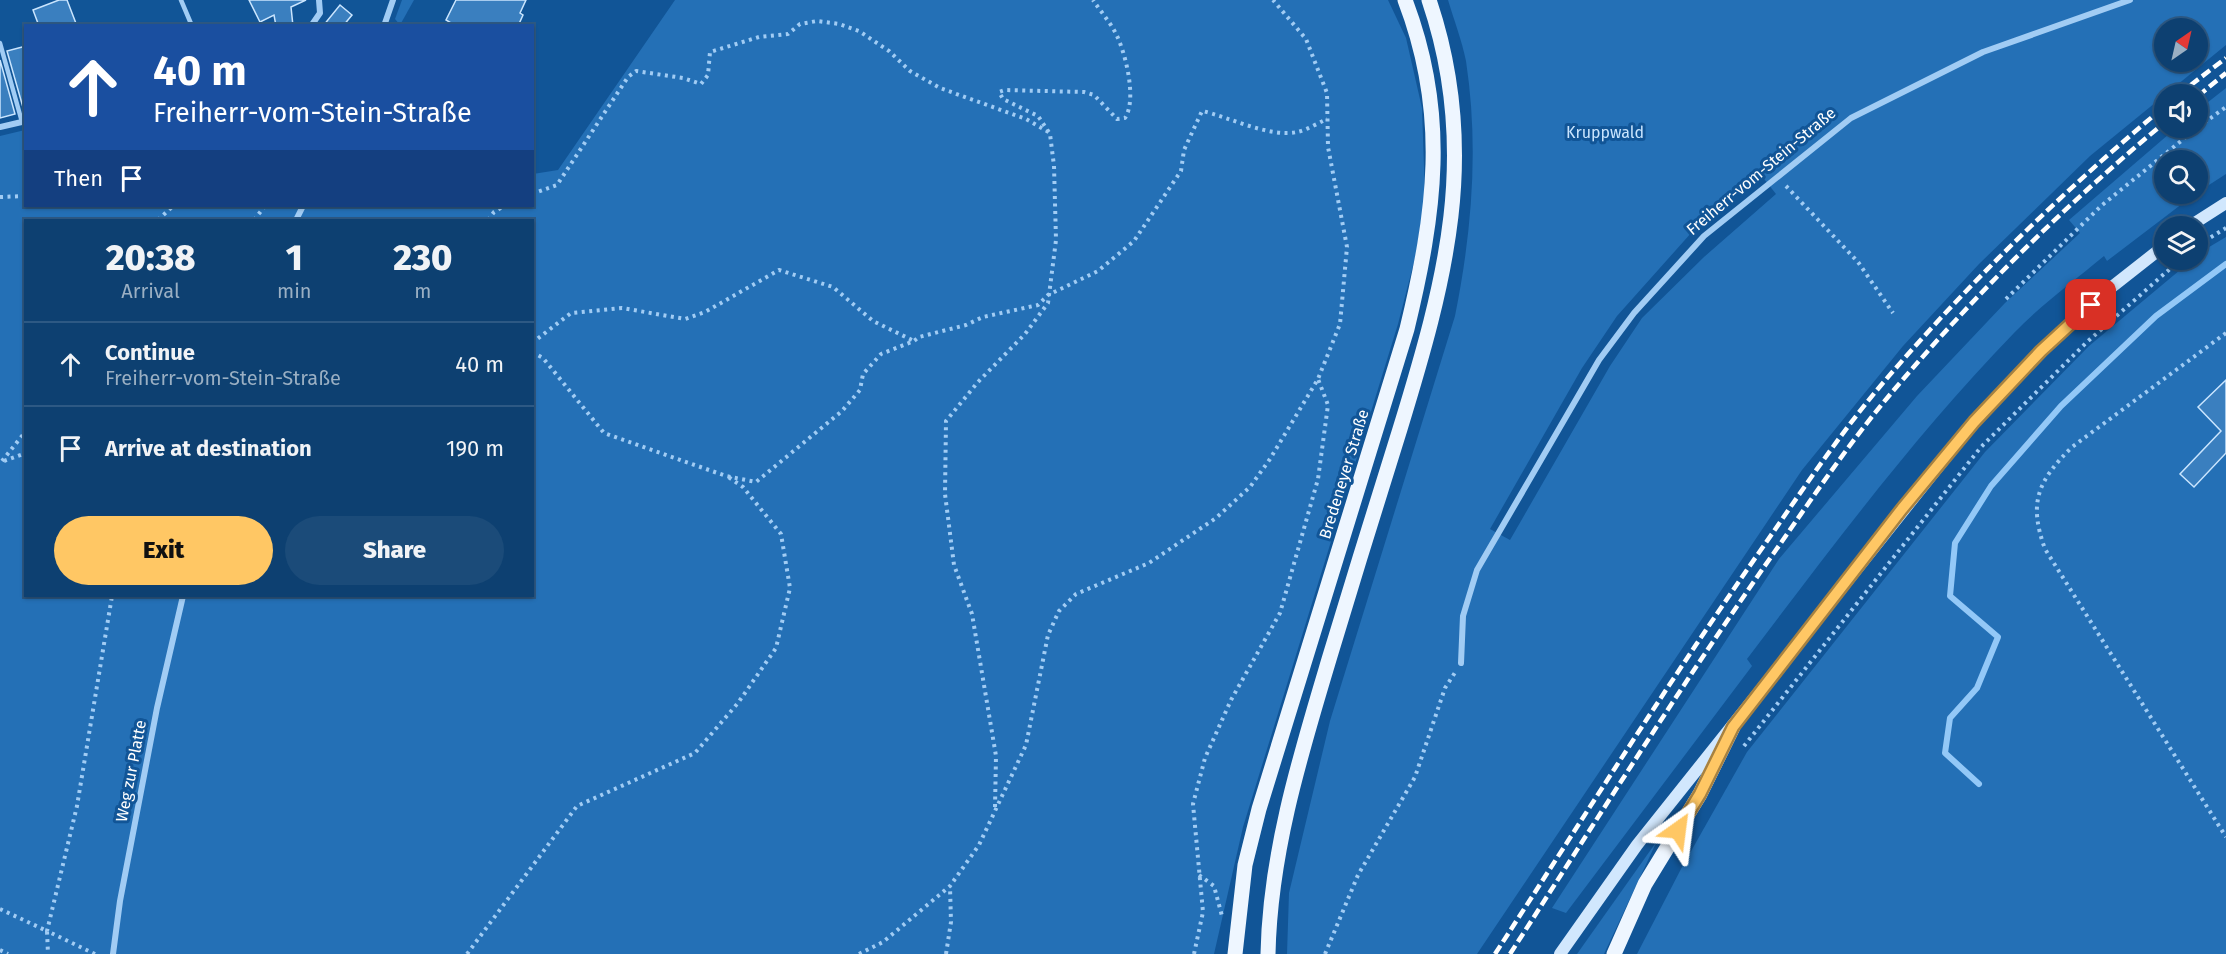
<!DOCTYPE html>
<html lang="en">
<head>
<meta charset="utf-8">
<style>
  body { margin:0; font-family:"Fira Sans",sans-serif; background:#1b4b79; color:#f1f3f6; height:100vh; display:flex; flex-direction:column; font-size:22px; white-space:nowrap }
  * { box-sizing:border-box; margin:0 }
  p { font-size:20px; color:#9aafc3 }
  .icon { flex:none; width:33px; height:33px; fill:none; stroke:currentColor; stroke-width:2; stroke-linecap:round; stroke-linejoin:round }
  .map { position:relative; flex:1; overflow:hidden }
  .drawer { position:absolute; left:24px; top:219px; width:510px; height:378px; display:flex; flex-direction:column; background:#0d4071; border-radius:0px; box-shadow:0 2px 4px #0004,0 0 0 2px #2d5984 }
  .drawer>* { flex:none }
  .hud { position:absolute; left:24px; top:24px; width:510px; height:183px; border-radius:0px; box-shadow:0 2px 4px #0004,0 0 0 2px #2d5984; background:#1a4fa0; color:#fff; overflow:hidden }
  .needle { width:39px; rotate:34deg }
  .buttons { position:absolute; left:2154px; top:18px; display:grid; gap:12px }
  .buttons a { display:grid; place-items:center; width:54px; height:54px; border-radius:50%; background:#0d4071; box-shadow:0 2px 4px #0004,0 0 0 2px #2d5984; font-size:30px }
  .pin { position:absolute; display:grid; place-items:center; width:51px; height:51px; color:#fff; margin:-26px; border-radius:12px; box-shadow:0 3px 9px #0006 }
  .me { position:absolute; width:66px; margin:-33px; rotate:31deg; stroke-linejoin:round; filter:drop-shadow(0 0 4px #0008) }
  .turn { display:flex; align-items:center; gap:21px; height:126px; padding:0 30px; font-size:27px }
  .turn .icon { width:78px; height:78px; stroke-width:2.5 }
  .turn b { display:block; font-size:42px; line-height:51px }
  .then { display:flex; align-items:center; height:57px; padding:0 30px; background:#0003; gap:12px; font-size:22px }
  .eta { display:flex; justify-content:space-evenly; align-items:center; height:102px; text-align:center }
  .eta b { font-size:36px; font-weight:800; line-height:42px }
  .cta { display:flex; gap:12px; margin-top:auto; padding:12px 30px }
  .cta a { flex:1; height:69px; border-radius:36px; background:#ffc764; color:#111; font-size:24px; font-weight:800; line-height:69px; text-align:center }
  .cta a+a { background:#1b4b79; color:#f1f3f6 }
  ul { padding:0; list-style:none }
  li { display:flex; align-items:center; gap:18px; height:84px; padding:0 30px; border-top:2px solid #2d5984 }
  li div { flex:1 }
  li b { display:block; font-size:22px }
  li em { font-style:normal }
  .map>svg:first-child { display:block }
  .green { fill:#2470b6; fill-rule:evenodd }
  .lines { fill:none; stroke-linecap:round; stroke-linejoin:round }
  .stream { stroke:#93c8f7; stroke-width:6 }
  .building { fill:#3a7fbf; stroke:#cae5fe; stroke-width:1.5 }
  .path { stroke:#a1ccf4; stroke-width:4; stroke-dasharray:3 4.5; stroke-linecap:butt }
  .service { stroke:#a1ccf4; stroke-width:4.5 }
  .minor { stroke:#a1ccf4; stroke-width:6 }
  .secondary { stroke:#d1e7fd; stroke-width:12 }
  .primary { stroke:#eef6ff; stroke-width:15 }
  .rail { stroke:#fff; stroke-width:4.5; stroke-dasharray:10 4.5; stroke-linecap:butt }
  .route-casing { stroke:#a68141; stroke-width:15 }
  .route { stroke:#ffc764; stroke-width:10 }
  .labels { text-anchor:middle; dominant-baseline:central; stroke-width:6; stroke-linejoin:round; paint-order:stroke }
  .park-label { font-size:16px; fill:#cae5fe; stroke:#115597 }
  .street-label { font-size:16px; fill:#fff; stroke:#115597 }
</style>
</head>
<body>
<div class="map">
<svg width="2226" height="954" viewBox="0 0 2226 954">
  <rect width="100%" height="100%" fill="#115597"/>
  <g class="green">
    <path d="M402 0H414L400 25 395 19Z"/>
    <path d="M675 0H1388L1406 38 1422 108 1425 197 1416 254 1398 324 1243 827 1214 954H0V136L25 130 26 206H532L533 174 558 170ZM26 220H532V596H26Z"/>
    <path d="M1448 0H2226V45L2090 156 1979 264 1903 346 1802 470 1477 954H1287L1289 893 1330 721 1455 316C1472 231 1479 147 1466 61 1462 41 1454 20 1448 0ZM2164 28H2198V62H2164ZM1761 175 1776 194 1704 257 1642 318 1610 366 1510 540 1490 529 1582 368 1617 316 1692 232Z"/>
    <path d="M2226 88V174L2198 192V160H2164V194H2195L2107 261 2104 256C2074 281 2041 305 2014 333 1916 434 1832 547 1747 659L1752 666 1566 913 1552 908 1779 559 1917 396 2005 303 2080 233 2069 220 2176 128H2198V110Z"/>
    <path d="M2226 237V954H1637L1681 869 1747 752 1985 452 2089 346 2192 260H2198L2199 253Z"/>
    <path d="M1657 841 1604 954H1577Z"/>
  </g>
  <g class="lines">
    <path class="stream" d="M1979 784 1945 753 1950 718 1977 688 1998 637 1950 596 1955 543 1991 486 2061 406 2156 316 2226 264"/>
  </g>
  <g class="building">
    <path d="M59 0H67L77 26H39L33 10Z"/>
    <path d="M249 0H306L291 7 293 26H276L274 15 260 22Z"/>
    <path d="M456 0H526L520 13 523 15 518 26H456L446 20Z"/>
    <path d="M340 5 352 15 343 26H323Z"/>
    <path d="M26 46V111H24L7 51Z"/>
    <path d="M0 60 15 114 0 118Z"/>
    <path d="M2226 380V453L2194 487 2180 474 2221 431 2198 407Z"/>
  </g>
  <g class="lines">
    <g class="path">
      <path d="M2198 127 2226 107"/>
      <path d="M1786 186 1858 262 1893 313"/>
      <path d="M532 194 557 185 628 77 636 71 683 78 701 84 708 75 710 52 759 37 788 34 800 24 817 21 839 24 859 31 889 51 910 71 940 88 1026 119 1050 133"/>
      <path d="M0 197 26 196"/>
      <path d="M158 220 173 206"/>
      <path d="M254 220 265 206"/>
      <path d="M488 220 494 212 504 206"/>
      <path d="M2198 245 2226 228"/>
      <path d="M2006 299 2101 206 2197 128"/>
      <path d="M2226 333 2072 447C2038 481 2028 502 2045 549L2226 837"/>
      <path d="M532 343 571 313 622 308 685 319 705 312 779 270 833 287 873 321 914 341"/>
      <path d="M532 352 543 358 604 433 726 476 756 482 842 411 860 390 863 374 881 354 914 341 919 337 966 325 983 317 1038 305 1048 295 1098 271 1134 241 1181 171 1184 150 1202 111C1229 117 1270 138 1297 132 1307 130 1318 123 1327 119"/>
      <path d="M2 461 26 431"/>
      <path d="M4 461 26 453"/>
      <path d="M1744 746 1981 447 2087 342 2180 260"/>
      <path d="M995 807 996 756 972 614 954 565 945 494 946 421 978 382 1025 334 1048 303 1056 240 1054 166 1050 134 1038 116 1003 99 999 92 1005 90 1084 92 1094 95 1117 119 1125 118C1137 100 1126 55 1117 36 1111 23 1101 12 1093 0"/>
      <path d="M1199 875 1214 886 1222 916"/>
      <path d="M0 909 47 931 48 954"/>
      <path d="M0 950 8 954"/>
      <path d="M95 954 47 931 77 806 112 596"/>
      <path d="M467 954 577 806 695 753 738 703 776 648 790 588 781 534 743 487 727 476"/>
      <path d="M859 954 883 942 950 886 979 845 1026 745 1048 635 1059 611 1076 594 1149 563 1216 518 1250 487 1270 459 1318 379 1340 324 1347 247 1328 147 1327 93 1306 39 1273 0"/>
      <path d="M946 954 951 922 950 887"/>
      <path d="M1194 954 1203 912 1193 804 1205 758 1231 700 1280 613 1318 479 1328 405 1318 379"/>
      <path d="M1325 954 1358 875 1415 777 1445 688 1456 671"/>
    </g>
    <g class="service">
      <path d="M181 0 192 26"/>
      <path d="M0 43 22 122"/>
    </g>
    <g class="minor">
      <path d="M311 26 320 13 319 0"/>
      <path d="M384 26 393 0"/>
      <path d="M0 127 26 121"/>
      <path d="M296 220 303 206"/>
      <path d="M1461 663 1463 616 1477 570 1599 360 1634 313 1704 236 1851 118 1983 52 2130 0"/>
      <path d="M113 954 120 901 157 708 183 596"/>
    </g>
    <g class="secondary">
      <path d="M2190 226 2226 203"/>
      <path d="M1560 954 1637 845 1974 422 2041 351 2108 290 2164 246"/>
    </g>
    <g class="primary">
      <path d="M1235 954 1245 865 1259 809 1407 329C1435 213 1449 115 1405 0"/>
      <path d="M1268 954C1270 852 1301 753 1330 656 1353 580 1376 505 1400 429 1445 282 1481 153 1429 0"/>
      <path d="M1614 954 1645 884 1700 794 1733 727"/>
    </g>
    <g class="rail">
      <path d="M2179 94 2226 58"/>
      <path d="M2198 96 2226 73"/>
      <path d="M1495 954C1584 817 1671 678 1765 544 1801 492 1837 438 1877 390 1964 287 2061 193 2164 107"/>
      <path d="M1510 954C1596 821 1680 687 1771 557 1809 503 1846 447 1888 397 1972 297 2064 206 2164 123"/>
    </g>
  </g>
  <g class="lines">
    <g class="route-casing">
      <path id="route" d="M1678 830 1700 794 1733 727 1902 509 1974 422 2041 351 2091 305"/>
    </g>
    <use href="#route" class="route"/>
  </g>
  <g class="labels">
    <g class="park-label">
      <text x="1605" y="132">Kruppwald</text>
    </g>
    <g class="street-label">
      <text transform="translate(1761 171) rotate(-40)">Freiherr-vom-Stein-Straße</text>
      <text transform="translate(1344 474) rotate(-73)">Bredeneyer Straße</text>
      <text transform="translate(131 771) rotate(-79)">Weg zur Platte</text>
    </g>
  </g>
</svg>
<div class="buttons">
<a><svg class="needle" viewBox="-14 -14 28 28"><path d="M0-13l5 13h-10z" fill="#e53935"/><path d="M0 13l5-13h-10z" fill="#9aafc3"/></svg></a>
<a><svg class="icon" aria-label="sound" viewBox="0 0 24 24"><path d="M4 9h4l5-4v14l-5-4H4zM17 9q2 3 0 6"/></svg></a>
<a><svg class="icon" aria-label="search" viewBox="0 0 24 24"><circle cx="10" cy="10" r="6"/><path d="M15 15l6 6"/></svg></a>
<a><svg class="icon" aria-label="layers" viewBox="0 0 24 24"><path d="M12 4l9 5-9 5-9-5zM3 14l9 5 9-5"/></svg></a>
</div>
<div class="pin" style="left:2091px;top:305px;background:#d93025"><svg class="icon" aria-label="arrive" viewBox="0 0 24 24"><path d="M6 21V4h12l-3 4 3 4H6"/></svg></div>
<svg class="me" style="left:1678px;top:830px" viewBox="-20 -20 40 40"><path d="M0-17L14 15 0 8-14 15z" fill="#ffc764" stroke="#fff" stroke-width="4"/></svg>
<div class="hud">
<div class="turn"><svg class="icon" aria-label="ahead" viewBox="0 0 24 24"><path d="M12 20V5M6 11l6-6 6 6"/></svg><div><b>40 m</b>Freiherr-vom-Stein-Straße</div></div>
<div class="then">Then<svg class="icon" aria-label="arrive" viewBox="0 0 24 24"><path d="M6 21V4h12l-3 4 3 4H6"/></svg></div>
</div>
<section class="drawer">
<div class="eta">
<div><b>20:38</b><p>Arrival</p></div>
<div><b>1</b><p>min</p></div>
<div><b>230</b><p>m</p></div>
</div>
<ul>
<li><svg class="icon" aria-label="ahead" viewBox="0 0 24 24"><path d="M12 20V5M6 11l6-6 6 6"/></svg><div><b>Continue</b><p>Freiherr-vom-Stein-Straße</p></div><em>40 m</em></li>
<li><svg class="icon" aria-label="arrive" viewBox="0 0 24 24"><path d="M6 21V4h12l-3 4 3 4H6"/></svg><div><b>Arrive at destination</b></div><em>190 m</em></li>
</ul>
<div class="cta"><a>Exit</a><a>Share</a></div>
</section>
</div>
</body>
</html>
